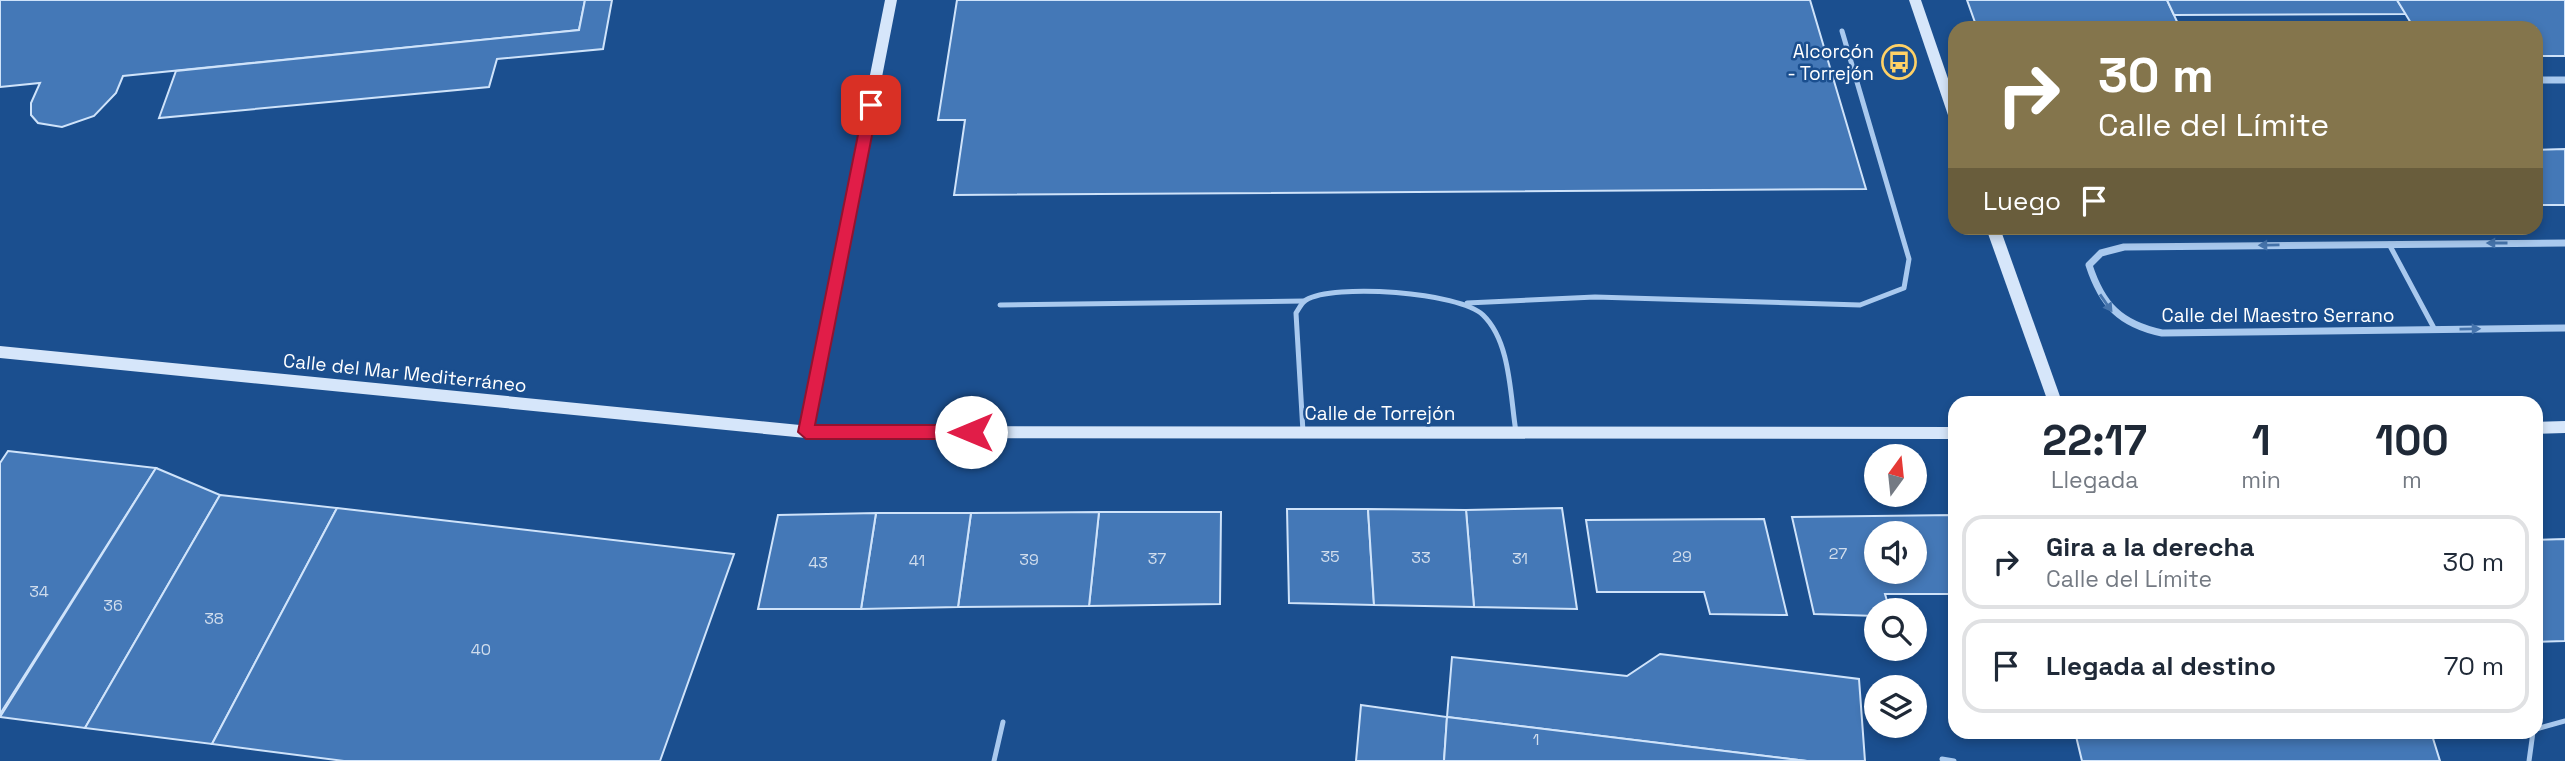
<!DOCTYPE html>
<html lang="es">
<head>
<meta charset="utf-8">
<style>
  body { margin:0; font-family:"Space Grotesk",sans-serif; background:#f2f2f3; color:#1f2937; height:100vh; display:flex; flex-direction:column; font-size:26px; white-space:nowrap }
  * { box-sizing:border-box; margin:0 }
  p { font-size:23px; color:#747a83 }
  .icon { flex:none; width:38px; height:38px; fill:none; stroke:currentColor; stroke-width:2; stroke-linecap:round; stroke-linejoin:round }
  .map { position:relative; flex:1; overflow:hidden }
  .drawer { position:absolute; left:1948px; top:396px; width:595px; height:343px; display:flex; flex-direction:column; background:#fff; border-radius:21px; box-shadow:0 4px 10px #0003 }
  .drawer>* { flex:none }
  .top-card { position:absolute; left:1948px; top:21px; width:595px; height:214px; border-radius:21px; box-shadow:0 4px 10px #0003; background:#84754c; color:#fff; overflow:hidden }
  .needle { width:46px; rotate:15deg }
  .controls { position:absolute; left:1864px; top:444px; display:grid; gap:14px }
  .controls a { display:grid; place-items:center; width:63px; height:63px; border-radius:50%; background:#fff; box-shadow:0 4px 10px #0003; font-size:35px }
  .pin { position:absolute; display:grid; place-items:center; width:60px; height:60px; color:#fff; margin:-30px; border-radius:14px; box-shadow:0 4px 10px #0006 }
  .me { position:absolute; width:77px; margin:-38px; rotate:270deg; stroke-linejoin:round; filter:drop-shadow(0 0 5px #0008) }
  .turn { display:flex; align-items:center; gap:24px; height:147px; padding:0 35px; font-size:32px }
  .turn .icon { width:91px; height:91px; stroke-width:2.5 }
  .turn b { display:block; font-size:49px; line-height:60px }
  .then { display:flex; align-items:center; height:66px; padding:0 35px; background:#0003; gap:14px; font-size:26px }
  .eta { display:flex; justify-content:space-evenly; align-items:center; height:119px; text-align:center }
  .eta b { font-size:42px; font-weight:600; line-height:49px }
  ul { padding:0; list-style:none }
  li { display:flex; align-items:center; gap:21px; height:94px; margin:0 14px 10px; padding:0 21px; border:4px solid #e0e1e3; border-radius:21px }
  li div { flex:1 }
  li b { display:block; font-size:26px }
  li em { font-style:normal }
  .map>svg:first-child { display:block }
  .building { fill:#4478b7; stroke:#cfe3fa; stroke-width:2; fill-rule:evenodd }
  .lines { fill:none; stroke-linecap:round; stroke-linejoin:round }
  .lane { stroke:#a9c9ee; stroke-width:5 }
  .street { stroke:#a9c9ee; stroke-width:7 }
  .secondary { fill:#d6e6fa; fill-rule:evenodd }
  .oneway { fill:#4674ac }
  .route { fill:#e11d48; stroke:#92132f; stroke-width:2 }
  .labels { text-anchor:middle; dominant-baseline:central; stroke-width:5; stroke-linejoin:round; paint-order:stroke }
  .number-label { font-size:16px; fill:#d0dded }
  .poi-label { font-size:19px; fill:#fff; stroke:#1b4f8f; text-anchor:end }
  .street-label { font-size:19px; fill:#fff; stroke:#1b4f8f }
</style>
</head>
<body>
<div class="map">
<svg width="2565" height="761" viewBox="0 0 2565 761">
  <rect width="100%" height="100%" fill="#1b4f8f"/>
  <g class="building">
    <path d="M0 0H585L579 30 123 76 116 93 94 116 62 127 38 123 31 115V103L40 83 0 87Z"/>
    <path d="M585 0H612L603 49 497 59 489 87 159 118 176 71 579 30Z"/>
    <path d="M957 0H1810L1866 189 954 195 965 120H938Z"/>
    <path d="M1967 0H2167L2180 28H1977Z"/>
    <path d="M2167 0H2397L2406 14 2174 15Z"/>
    <path d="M2397 0H2565V56H2536V28H2414Z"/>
    <path d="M2565 149V205H2536V150Z"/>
    <path d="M8 451 156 468 0 714V463Z"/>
    <path d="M156 468 220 495 85 728 0 717Z"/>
    <path d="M220 495 337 508 212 744 85 728Z"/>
    <path d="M337 508 734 554 660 761H344L212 744Z"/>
    <path d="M1562 508 1577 609 1474 607 1466 510Z"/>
    <path d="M1287 509H1368L1374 605 1289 603Z"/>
    <path d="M1368 509 1466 510 1474 607 1374 605Z"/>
    <path d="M1099 512H1221L1220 604 1089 606Z"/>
    <path d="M1099 512 1089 606 958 607 971 513Z"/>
    <path d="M876 513H971L958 607 861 609Z"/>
    <path d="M876 513 861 609H758L778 515Z"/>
    <path d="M1955 515V594H1885L1890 611H1876V616L1814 614 1792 517ZM1876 534H1914V572H1876Z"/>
    <path d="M1764 519 1787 615 1710 614 1704 592H1597L1586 520Z"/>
    <path d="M2565 539V641L2536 642V540Z"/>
    <path d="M1660 654 1859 679 1865 761H1807L1447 717 1452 657 1627 676Z"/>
    <path d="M1361 705 1447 717 1444 761H1356Z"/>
    <path d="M1447 717 1807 761H1444Z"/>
    <path d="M2075 732H2431L2440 761H2082Z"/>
  </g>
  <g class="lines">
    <g class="lane">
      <path d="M2389 244 2435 330"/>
      <path d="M1467 303 1595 297 1860 305 1904 288 1909 259 1842 31"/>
      <path d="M1000 305 1304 301"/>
      <path d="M1303 432 1296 313C1299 309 1301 303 1306 300 1333 283 1460 292 1483 315 1511 342 1510 396 1516 432"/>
      <path d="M2536 729 2565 721"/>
      <path d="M1942 759 1954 761"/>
      <path d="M994 761 1003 722"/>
      <path d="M2529 761 2533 732"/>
    </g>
    <g class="street">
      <path d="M2536 80H2565"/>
      <path d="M2565 243 2124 247 2101 253 2089 265C2102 305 2120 324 2162 333L2565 328"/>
    </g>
    <g class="secondary">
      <path d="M885 0H897L814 426 1955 427V439L806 438 0 358V346L800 425Z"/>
      <path d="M1909 0H1921L1955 99V123L1949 118Z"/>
      <path d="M1986 228H2000L2062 402H2048Z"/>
      <path d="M2565 421V433L2536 434V422Z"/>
    </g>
  </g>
  <defs><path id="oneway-solid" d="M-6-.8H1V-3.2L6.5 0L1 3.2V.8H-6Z" transform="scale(1.75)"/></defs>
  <g class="oneway">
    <use href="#oneway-solid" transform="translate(2497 243) rotate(180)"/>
    <use href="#oneway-solid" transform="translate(2269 245) rotate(179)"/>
    <use href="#oneway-solid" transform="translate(2106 303) rotate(55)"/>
    <use href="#oneway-solid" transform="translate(2470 329) rotate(-1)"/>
  </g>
  <path class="route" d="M871 99 878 105 815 425H971L980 432 971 439H806L798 432 864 105Z"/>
  <defs>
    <g id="bus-ring" transform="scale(1.75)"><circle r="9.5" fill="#1b4f8f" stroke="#ffd166" stroke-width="1.5"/><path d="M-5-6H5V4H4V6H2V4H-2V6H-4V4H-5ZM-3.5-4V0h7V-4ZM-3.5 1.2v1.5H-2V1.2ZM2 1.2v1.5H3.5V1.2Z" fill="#ffd166"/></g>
  </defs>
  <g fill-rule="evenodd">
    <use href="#bus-ring" x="1899" y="62"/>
  </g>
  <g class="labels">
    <g class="number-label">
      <text x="1838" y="553">27</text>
      <text x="1330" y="556">35</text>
      <text x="1682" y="556">29</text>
      <text x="1421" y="557">33</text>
      <text x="1157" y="558">37</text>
      <text x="1520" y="558">31</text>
      <text x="1029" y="559">39</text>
      <text x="917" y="560">41</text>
      <text x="818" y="562">43</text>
      <text x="39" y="591">34</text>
      <text x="113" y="605">36</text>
      <text x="214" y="618">38</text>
      <text x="481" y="649">40</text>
      <text x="1536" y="739">1</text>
    </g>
    <g class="poi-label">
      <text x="1874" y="51">Alcorcón<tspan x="1874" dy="22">- Torrejón</tspan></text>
    </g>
    <g class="street-label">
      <text x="2278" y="315">Calle del Maestro Serrano</text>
      <text transform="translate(405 373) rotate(6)">Calle del Mar Mediterráneo</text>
      <text x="1380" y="413">Calle de Torrejón</text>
    </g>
  </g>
</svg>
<div class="controls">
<a><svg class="needle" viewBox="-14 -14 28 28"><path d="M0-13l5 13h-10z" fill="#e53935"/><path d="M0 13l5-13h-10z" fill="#747a83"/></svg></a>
<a><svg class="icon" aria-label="sound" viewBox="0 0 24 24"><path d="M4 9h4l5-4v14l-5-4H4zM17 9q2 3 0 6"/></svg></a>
<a><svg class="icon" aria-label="search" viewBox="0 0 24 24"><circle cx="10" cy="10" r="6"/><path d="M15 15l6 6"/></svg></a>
<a><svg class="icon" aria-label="layers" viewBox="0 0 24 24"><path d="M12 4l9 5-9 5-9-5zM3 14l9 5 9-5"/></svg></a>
</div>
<div class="pin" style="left:871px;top:105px;background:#d93025"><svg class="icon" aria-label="arrive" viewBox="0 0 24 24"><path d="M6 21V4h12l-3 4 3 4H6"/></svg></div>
<svg class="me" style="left:971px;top:432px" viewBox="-20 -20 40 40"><circle r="19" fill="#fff"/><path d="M0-13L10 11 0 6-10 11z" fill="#e11d48"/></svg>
<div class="top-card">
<div class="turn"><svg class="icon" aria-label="right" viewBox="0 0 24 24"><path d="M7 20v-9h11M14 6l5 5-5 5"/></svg><div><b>30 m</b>Calle del Límite</div></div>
<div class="then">Luego<svg class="icon" aria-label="arrive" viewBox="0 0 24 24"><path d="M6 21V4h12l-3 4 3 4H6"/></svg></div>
</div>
<section class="drawer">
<div class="eta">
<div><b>22:17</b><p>Llegada</p></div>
<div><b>1</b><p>min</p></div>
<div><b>100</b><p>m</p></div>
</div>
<ul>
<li><svg class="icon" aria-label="right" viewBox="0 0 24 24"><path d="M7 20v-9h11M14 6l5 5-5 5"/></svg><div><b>Gira a la derecha</b><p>Calle del Límite</p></div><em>30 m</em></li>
<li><svg class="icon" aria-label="arrive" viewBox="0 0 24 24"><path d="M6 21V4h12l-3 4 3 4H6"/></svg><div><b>Llegada al destino</b></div><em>70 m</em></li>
</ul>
</section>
</div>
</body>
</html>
